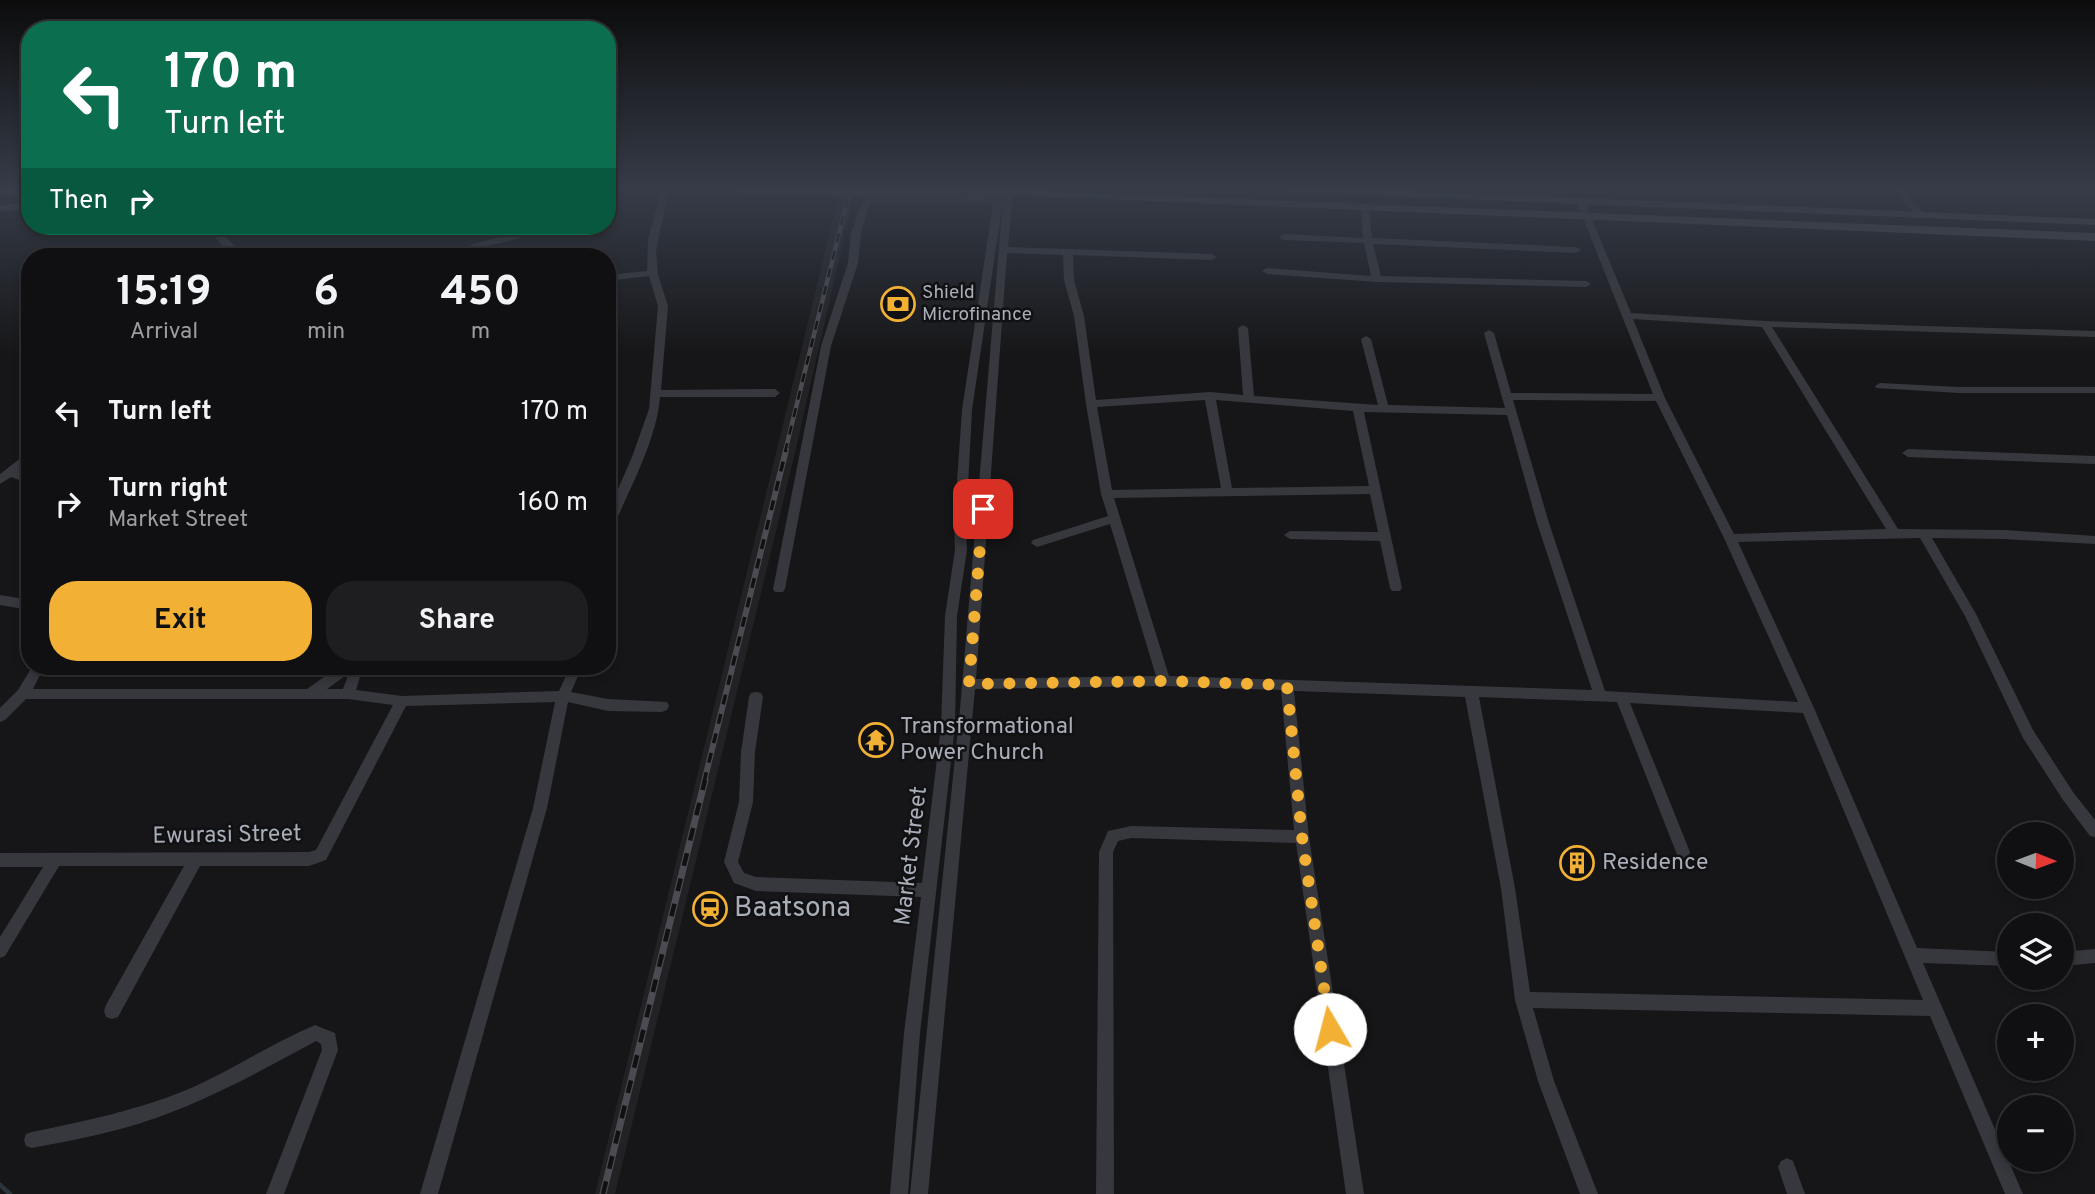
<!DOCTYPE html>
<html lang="en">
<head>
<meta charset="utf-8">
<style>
  body { margin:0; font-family:Overpass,sans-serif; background:#1e1e20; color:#f1f3f6; height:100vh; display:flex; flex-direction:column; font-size:26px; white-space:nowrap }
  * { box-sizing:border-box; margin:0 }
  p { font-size:23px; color:#9c9d9f }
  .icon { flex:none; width:38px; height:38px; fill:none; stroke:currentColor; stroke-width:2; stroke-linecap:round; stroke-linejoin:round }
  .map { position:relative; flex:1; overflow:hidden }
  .sheet { position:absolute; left:21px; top:248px; width:595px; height:427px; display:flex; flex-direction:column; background:#101012; border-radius:28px; box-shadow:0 4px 10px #0003,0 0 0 2px #303032 }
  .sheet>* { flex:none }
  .banner { position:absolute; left:21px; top:21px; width:595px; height:214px; border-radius:28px; box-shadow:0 4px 10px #0003,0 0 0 2px #303032; background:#0b6e4f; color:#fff; overflow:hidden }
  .needle { width:46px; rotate:91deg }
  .fabs { position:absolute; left:1997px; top:822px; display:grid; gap:14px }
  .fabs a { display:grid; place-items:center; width:77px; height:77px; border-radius:50%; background:#101012; box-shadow:0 4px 10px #0003,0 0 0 2px #303032; font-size:35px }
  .pin { position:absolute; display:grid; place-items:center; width:60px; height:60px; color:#fff; margin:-30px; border-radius:14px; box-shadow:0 4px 10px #0006 }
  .me { position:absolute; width:77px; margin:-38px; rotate:352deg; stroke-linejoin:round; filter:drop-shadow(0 0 5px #0008) }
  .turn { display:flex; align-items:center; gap:24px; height:147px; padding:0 28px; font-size:32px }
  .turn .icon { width:91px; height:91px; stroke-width:2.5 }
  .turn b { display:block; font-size:49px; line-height:60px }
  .then { display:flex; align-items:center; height:66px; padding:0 28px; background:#0003; gap:14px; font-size:26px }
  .eta { display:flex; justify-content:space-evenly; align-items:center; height:119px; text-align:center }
  .eta b { font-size:42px; font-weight:700; line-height:49px }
  .primary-button { display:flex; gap:14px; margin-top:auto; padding:14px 28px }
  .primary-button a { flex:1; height:80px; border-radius:28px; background:#f2b134; color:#111; font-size:28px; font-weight:700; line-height:80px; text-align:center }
  .primary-button a+a { background:#1e1e20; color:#f1f3f6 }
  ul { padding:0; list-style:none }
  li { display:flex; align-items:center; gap:21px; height:91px; padding:0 28px }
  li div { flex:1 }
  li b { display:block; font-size:26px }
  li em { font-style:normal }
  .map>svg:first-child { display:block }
  .built { fill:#222225 }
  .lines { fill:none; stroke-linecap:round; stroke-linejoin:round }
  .stream { stroke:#2c353c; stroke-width:4.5 }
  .minor { fill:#37383d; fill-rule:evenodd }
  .secondary { fill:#45474d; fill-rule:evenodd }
  .rail-far2-casing { stroke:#4a4c52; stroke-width:4.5 }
  .rail-far1-casing { stroke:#4a4c52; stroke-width:6 }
  .rail-casing { stroke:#4a4c52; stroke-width:7 }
  .rail-far2 { stroke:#111113; stroke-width:2.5; stroke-dasharray:9; stroke-linecap:butt }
  .rail-far1 { stroke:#111113; stroke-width:3.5; stroke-dasharray:10; stroke-linecap:butt }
  .rail { stroke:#111113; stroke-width:4.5; stroke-dasharray:13; stroke-linecap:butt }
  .secondary-bridge { stroke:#45474d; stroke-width:12 }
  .route { stroke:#f2b134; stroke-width:12; stroke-dasharray:0 21.6 }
  .labels { text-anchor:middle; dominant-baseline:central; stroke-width:5; stroke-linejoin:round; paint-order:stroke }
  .far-poi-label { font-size:19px; fill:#a8adb8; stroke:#111113; text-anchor:start }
  .poi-label { font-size:23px; fill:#a8adb8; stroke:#111113; text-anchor:start }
  .street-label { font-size:23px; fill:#a8adb8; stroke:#111113 }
  .near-poi-label { font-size:28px; fill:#a8adb8; stroke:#111113; text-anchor:start }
</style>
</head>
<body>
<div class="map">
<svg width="2095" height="1194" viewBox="0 0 2095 1194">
  <rect width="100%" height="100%" fill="#161618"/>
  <path class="built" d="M854 193 795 453 615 1194H595L839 195Z"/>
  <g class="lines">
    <path class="stream" d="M0 1185 10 1194"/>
    <g class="minor">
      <path d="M661 189H669L656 250 658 275 668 306 661 390 775 389 780 393 775 397H660C657 439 629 490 613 528L607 532V514L632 457 649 409 658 306 649 276 607 281V275L647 271 648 240Z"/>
      <path d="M1001 189H1009L1012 201 1008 247 1212 254 1217 257 1212 260 1073 255 1074 280 1084 316 1096 400 1210 392 1243 395 1238 328 1243 325 1248 328 1254 396 1378 405 1361 339 1366 336 1371 339 1388 405 1505 408 1484 333 1489 330 1494 333 1511 393 1653 394 1576 200 1580 197 1584 200 1631 313 1765 321 2095 331V337L1772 327 1898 529 2004 530 2095 536V544L2004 539 1932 538 1976 614 2033 730 2073 792 2095 820V837L2090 836 2063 800 2023 738 1965 616 1920 538 1738 542 1814 708 1917 948 2009 952V966L1923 963 2023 1194H2005L1930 1016 1533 1008 1554 1081 1598 1194H1580L1538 1081 1515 1000 1501 888 1465 697 1294 691 1309 837 1364 1194H1346L1296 843 1131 838 1118 841 1113 852 1114 1194H1096L1099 852 1108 831 1131 826 1294 830 1281 690 1164 686 975 689 928 1194H910L960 709 1003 200 972 410 966 525 967 550 957 616 955 726 920 1033 908 1194H890L904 1033 921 897 756 891 734 883 724 862 739 802 741 752 749 697 751 693 756 692 761 693 763 697 755 752 753 802 738 862 744 873 756 877 922 883 941 726 945 616 955 550 954 525 962 410 993 204H870L861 233 858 263 831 346 785 589 783 592H775L773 589 821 346 848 263 851 233 862 202 871 197 995 198ZM1007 253 1063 255 1064 280 1074 316 1086 404 1101 494 1108 516 1033 540 1031 543 1037 547 1110 524 1156 676 976 679ZM1633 319 1762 327 1886 529 1734 534 1665 398ZM1205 400 1221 488 1112 490 1097 407ZM1216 400 1353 411 1369 486 1232 488ZM1513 400 1656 401 1724 538 1798 702 1605 691 1549 523ZM1364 412 1507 415 1537 523 1592 690 1169 676 1114 498 1370 494 1378 532 1290 531 1284 535 1290 539 1380 541 1390 588 1392 591H1400L1402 588ZM1479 697 1617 702 1676 852 1678 857 1683 859 1688 857 1690 852 1630 703 1803 713 1923 1000 1530 992 1515 888Z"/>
      <path d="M1894 189H1902L1924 213V217H1918Z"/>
      <path d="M1365 203 1369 206 1372 238 1576 247 1581 250 1576 253 1373 244 1381 276 1586 281 1591 284 1586 287 1377 282 1267 274 1262 271 1267 268 1371 276 1364 243 1284 240 1279 237 1284 234 1363 238 1361 206Z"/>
      <path d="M205 226H213L235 246 243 257H233Z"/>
      <path d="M443 226H452L448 232 445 233 440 230Z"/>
      <path d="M533 226H544C527 240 504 241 484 247 472 251 464 258 451 257 474 237 507 240 533 226Z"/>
      <path d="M1880 383 1959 387H2095V393H1959L1876 388 1875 386Z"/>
      <path d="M1908 449 2095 456V464L1908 457 1902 453Z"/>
      <path d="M30 451V461L18 471 30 475V484L11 477 0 484V474Z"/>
      <path d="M0 595 30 600V610L0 605Z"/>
      <path d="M32 667H44L33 689H307L338 667H363L356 690 402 696 559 691 570 667H582L571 692 608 699 667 702 669 706 667 710 662 712 608 711 568 702 547 808 438 1194H420L533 808 555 702 406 706 326 860 309 866H200L118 1017 112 1019 106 1017 104 1011 106 1005 184 866H59L5 956 0 958V937L43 867H0V853L309 852 316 850 393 705 348 699H26L5 720 0 722V708L18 690ZM349 673 343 689H327Z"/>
      <path d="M2095 949V963L2062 966V952Z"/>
      <path d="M315 1025 335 1033 338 1050 284 1194H266L322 1050 321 1044 316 1041C259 1072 203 1103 141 1123 106 1134 69 1141 32 1148L26 1146 24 1140 26 1134 32 1132C84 1121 135 1111 184 1091 229 1072 270 1044 315 1025Z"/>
      <path d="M1787 1158 1793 1161 1805 1194H1787L1778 1167 1781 1161Z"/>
    </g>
    <g class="secondary">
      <path d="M30 189V194L0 196V190Z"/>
      <path d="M988 189 2095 233V241L983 194V190Z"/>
      <path d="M1282 189H1362L2095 219V225L1287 192Z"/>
      <path d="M30 203V209L0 211V205Z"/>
    </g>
    <g class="rail-far2-casing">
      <path id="rail-far2" d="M785 452 850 189"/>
    </g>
    <g class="rail-far1-casing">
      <path id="rail-far1" d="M704 782 786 450"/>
    </g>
    <g class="rail-casing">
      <path id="rail" d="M603 1194 705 780"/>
    </g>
    <use href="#rail-far2" class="rail-far2"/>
    <use href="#rail-far1" class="rail-far1"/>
    <use href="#rail" class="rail"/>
    <path class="secondary-bridge" d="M742 189 987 192"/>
  </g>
  <linearGradient id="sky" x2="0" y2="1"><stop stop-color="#0c0c0d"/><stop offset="0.53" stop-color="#363c48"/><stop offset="1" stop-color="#363c48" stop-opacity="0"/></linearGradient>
  <rect width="2095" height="356" fill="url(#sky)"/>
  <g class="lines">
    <path class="route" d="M983 509 969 684 1164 681 1287 685 1302 837 1330 1029"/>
  </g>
  <defs>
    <g id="bank-ring" transform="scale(1.75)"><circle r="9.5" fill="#111113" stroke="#f2b134" stroke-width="1.5"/><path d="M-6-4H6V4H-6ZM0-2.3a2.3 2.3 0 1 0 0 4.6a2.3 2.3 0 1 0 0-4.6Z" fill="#f2b134"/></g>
    <g id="temple-ring" transform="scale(1.75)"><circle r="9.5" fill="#111113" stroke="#f2b134" stroke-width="1.5"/><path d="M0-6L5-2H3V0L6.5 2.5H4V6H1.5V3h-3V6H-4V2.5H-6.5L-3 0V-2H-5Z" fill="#f2b134"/></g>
    <g id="building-ring" transform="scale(1.75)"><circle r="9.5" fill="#111113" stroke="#f2b134" stroke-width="1.5"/><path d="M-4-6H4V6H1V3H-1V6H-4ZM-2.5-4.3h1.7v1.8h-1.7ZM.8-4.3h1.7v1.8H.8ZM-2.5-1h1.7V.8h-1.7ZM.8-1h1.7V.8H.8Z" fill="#f2b134"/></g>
    <g id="station-ring" transform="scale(1.75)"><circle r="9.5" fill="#111113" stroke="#f2b134" stroke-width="1.5"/><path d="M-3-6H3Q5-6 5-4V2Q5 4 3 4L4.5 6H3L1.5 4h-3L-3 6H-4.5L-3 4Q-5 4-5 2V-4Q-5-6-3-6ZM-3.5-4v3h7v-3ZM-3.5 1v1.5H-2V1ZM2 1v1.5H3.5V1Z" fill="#f2b134"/></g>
  </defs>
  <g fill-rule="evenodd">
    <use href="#bank-ring" x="898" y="304"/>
    <use href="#temple-ring" x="876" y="740"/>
    <use href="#building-ring" x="1577" y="863"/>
    <use href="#station-ring" x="710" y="909"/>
  </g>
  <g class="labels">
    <g class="far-poi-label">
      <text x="922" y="293">Shield<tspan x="922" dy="22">Microfinance</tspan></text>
    </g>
    <g class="poi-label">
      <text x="900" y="727">Transformational<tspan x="900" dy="26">Power Church</tspan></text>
      <text x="1602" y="863">Residence</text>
    </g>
    <g class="street-label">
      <text transform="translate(227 836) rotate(-1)">Ewurasi Street</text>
      <text transform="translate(912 856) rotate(-83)">Market Street</text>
    </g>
    <g class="near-poi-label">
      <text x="734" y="909">Baatsona</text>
    </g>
  </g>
</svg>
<div class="fabs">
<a><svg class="needle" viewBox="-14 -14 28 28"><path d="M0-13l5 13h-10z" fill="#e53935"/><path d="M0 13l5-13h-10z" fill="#9c9d9f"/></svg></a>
<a><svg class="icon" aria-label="layers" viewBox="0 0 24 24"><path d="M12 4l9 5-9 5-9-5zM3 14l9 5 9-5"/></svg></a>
<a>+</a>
<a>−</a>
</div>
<div class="pin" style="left:983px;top:509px;background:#d93025"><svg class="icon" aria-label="arrive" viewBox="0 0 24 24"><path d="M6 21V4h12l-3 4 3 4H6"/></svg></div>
<svg class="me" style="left:1330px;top:1029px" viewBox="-20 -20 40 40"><circle r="19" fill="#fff"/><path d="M0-13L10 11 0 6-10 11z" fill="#f2b134"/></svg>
<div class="banner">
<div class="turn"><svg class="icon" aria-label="left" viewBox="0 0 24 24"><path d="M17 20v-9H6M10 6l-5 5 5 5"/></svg><div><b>170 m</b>Turn left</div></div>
<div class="then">Then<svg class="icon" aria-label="right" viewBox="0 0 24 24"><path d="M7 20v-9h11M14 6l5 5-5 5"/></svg></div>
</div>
<section class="sheet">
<div class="eta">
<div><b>15:19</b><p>Arrival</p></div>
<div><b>6</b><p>min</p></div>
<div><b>450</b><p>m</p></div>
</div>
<ul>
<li><svg class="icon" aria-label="left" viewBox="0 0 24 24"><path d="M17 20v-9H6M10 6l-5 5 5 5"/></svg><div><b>Turn left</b></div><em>170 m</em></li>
<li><svg class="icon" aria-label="right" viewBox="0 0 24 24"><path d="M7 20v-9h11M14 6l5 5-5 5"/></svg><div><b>Turn right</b><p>Market Street</p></div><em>160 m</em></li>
</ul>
<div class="primary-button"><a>Exit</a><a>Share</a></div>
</section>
</div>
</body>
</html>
